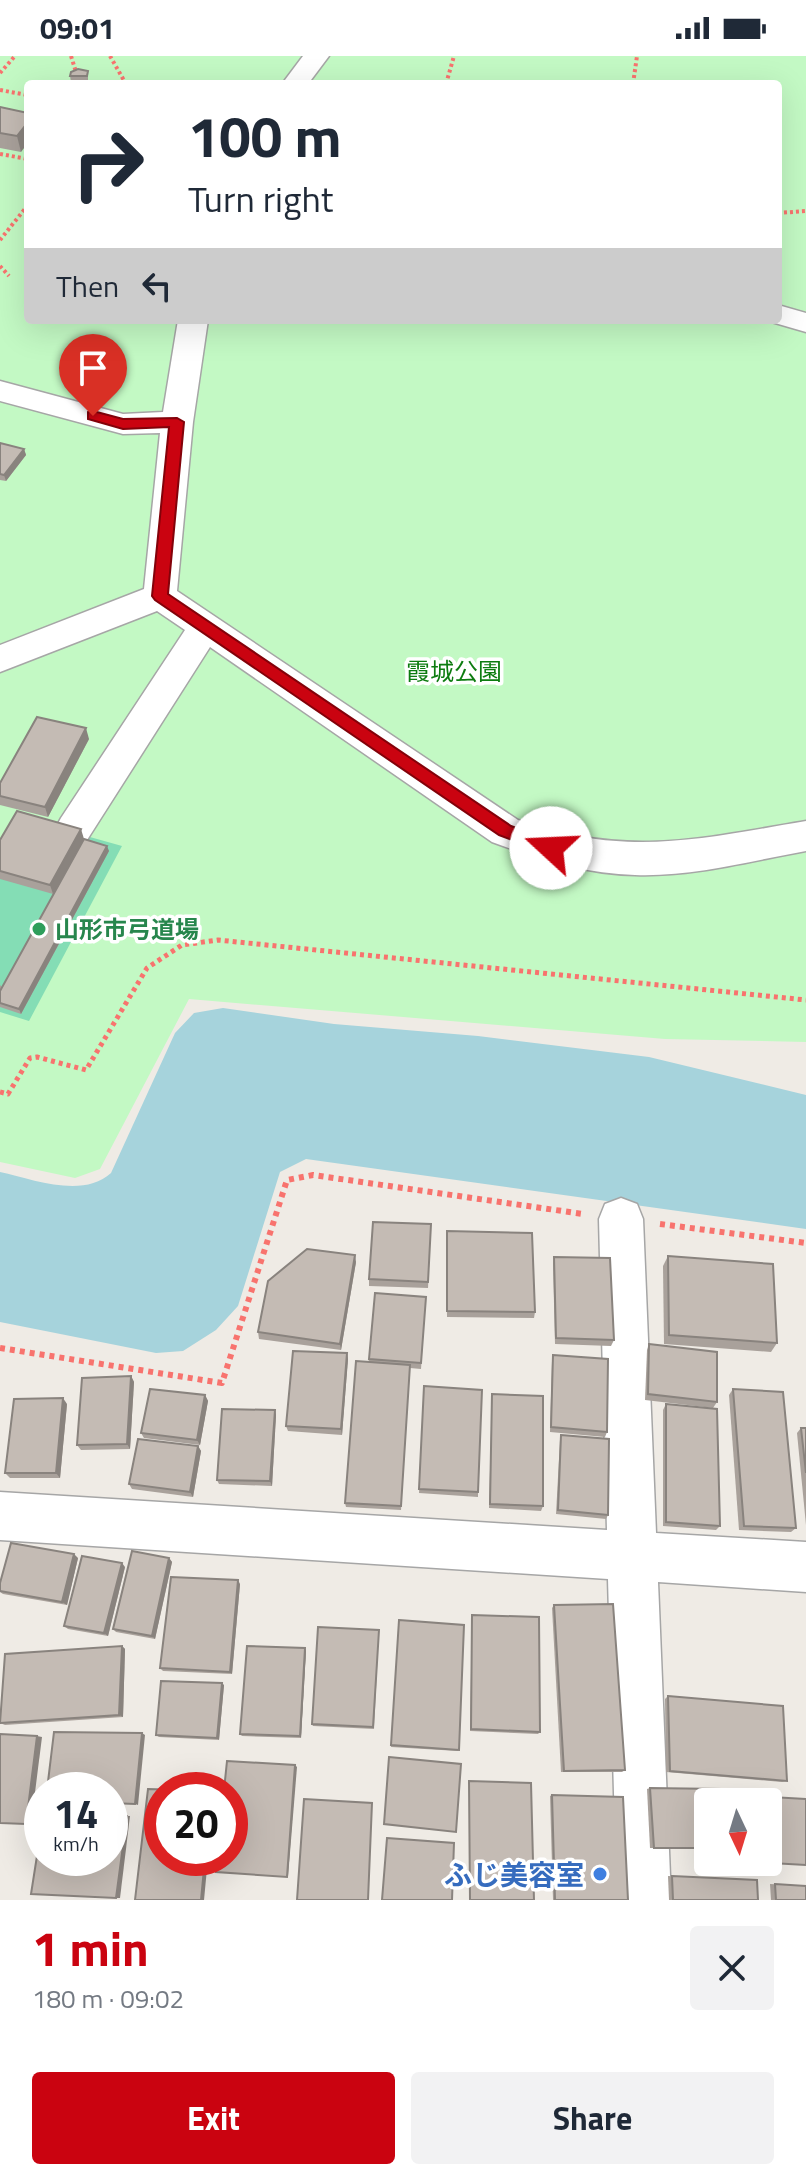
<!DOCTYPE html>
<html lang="en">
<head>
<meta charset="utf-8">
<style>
  body { margin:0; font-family:"Titillium Web","Noto Sans JP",sans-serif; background:#f2f2f3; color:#1f2937; height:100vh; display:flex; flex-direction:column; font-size:30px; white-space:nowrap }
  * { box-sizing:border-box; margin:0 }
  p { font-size:26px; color:#747a83 }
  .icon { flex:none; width:44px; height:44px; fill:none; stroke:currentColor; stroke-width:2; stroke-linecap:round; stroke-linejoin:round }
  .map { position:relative; height:1844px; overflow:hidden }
  .panel { display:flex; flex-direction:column; background:#fff; flex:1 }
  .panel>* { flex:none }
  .hud { position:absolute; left:24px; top:24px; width:758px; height:244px; border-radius:8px; box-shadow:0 8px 32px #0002; background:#fff; color:#1f2937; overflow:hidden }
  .needle { width:52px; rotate:176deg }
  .buttons { position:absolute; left:694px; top:1732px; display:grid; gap:16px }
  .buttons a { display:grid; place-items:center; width:88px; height:88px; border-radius:8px; background:#fff; box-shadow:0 8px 32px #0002; font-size:40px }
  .speed { position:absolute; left:24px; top:1716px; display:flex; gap:16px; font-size:40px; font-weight:700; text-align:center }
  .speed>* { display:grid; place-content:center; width:104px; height:104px; border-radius:50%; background:#fff; box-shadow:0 8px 32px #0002; line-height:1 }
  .speed small { font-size:20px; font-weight:400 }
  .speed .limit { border:12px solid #d22; background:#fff; color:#111 }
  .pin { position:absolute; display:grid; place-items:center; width:68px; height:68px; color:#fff; margin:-82px -34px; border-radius:50% 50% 50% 0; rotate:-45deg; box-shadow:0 0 8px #0007 }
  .pin .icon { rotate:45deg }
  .me { position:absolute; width:88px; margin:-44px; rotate:290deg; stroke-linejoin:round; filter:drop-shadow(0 0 6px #0008) }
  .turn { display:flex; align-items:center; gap:28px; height:168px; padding:0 32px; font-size:36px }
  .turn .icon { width:104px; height:104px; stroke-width:2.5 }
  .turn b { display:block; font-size:56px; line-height:68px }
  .then { display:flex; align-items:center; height:76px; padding:0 32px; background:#0003; gap:16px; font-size:30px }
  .round { display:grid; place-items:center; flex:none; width:84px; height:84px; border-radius:8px; background:#f2f2f3 }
  .summary { display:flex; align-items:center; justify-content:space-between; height:136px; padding:0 32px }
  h1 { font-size:48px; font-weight:700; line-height:60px; color:#ca0310 }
  .action { display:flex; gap:16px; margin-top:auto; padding:16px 32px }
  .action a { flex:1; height:92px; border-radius:8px; background:#ca0310; color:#fff; font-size:32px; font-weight:700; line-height:92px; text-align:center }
  .action a+a { background:#f2f2f3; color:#1f2937 }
  .status { display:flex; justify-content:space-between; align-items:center; height:56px; padding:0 40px; background:#fff; direction:ltr }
  .status svg { height:22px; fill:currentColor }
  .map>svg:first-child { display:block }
  .park { fill:#c3f9c4; fill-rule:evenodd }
  .pitch { fill:#84ddb5 }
  .water { fill:#a6d3dc }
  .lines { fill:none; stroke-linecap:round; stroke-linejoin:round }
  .minor-casing { stroke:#a6a6a6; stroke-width:3 }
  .path-far2 { stroke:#f8736e; stroke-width:4; stroke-dasharray:3 3; stroke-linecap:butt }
  .path-far1 { stroke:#f8736e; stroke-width:5; stroke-dasharray:4 4; stroke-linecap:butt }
  .path { stroke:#f8736e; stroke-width:6; stroke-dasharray:5 5; stroke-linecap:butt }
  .minor { fill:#fff; fill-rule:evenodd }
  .wall { fill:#a9a19b }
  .shaded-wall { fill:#89837e }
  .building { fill:#c4bbb4; stroke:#89837e; stroke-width:2 }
  .route { fill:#ca0310; stroke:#83020a; stroke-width:2 }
  .leisure-dot { fill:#2e9e5b; stroke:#fff; stroke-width:3 }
  .shop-dot { fill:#3f7fe0; stroke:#fff; stroke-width:3 }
  .labels { text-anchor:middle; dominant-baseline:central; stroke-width:7; stroke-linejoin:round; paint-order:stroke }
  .park-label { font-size:24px; fill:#0d7c10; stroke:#fff }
  .leisure-label { font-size:24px; font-weight:bold; fill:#27864d; stroke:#fff; text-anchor:start }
  .near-shop-label { font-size:28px; font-weight:bold; fill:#366cbe; stroke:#fff; text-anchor:end }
</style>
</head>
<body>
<div class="status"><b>09:01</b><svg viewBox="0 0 49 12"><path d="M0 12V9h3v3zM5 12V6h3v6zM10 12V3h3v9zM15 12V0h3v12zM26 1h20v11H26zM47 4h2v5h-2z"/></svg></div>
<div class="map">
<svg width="806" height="1844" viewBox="0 0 806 1844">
  <rect width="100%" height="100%" fill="#efebe5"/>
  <path class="park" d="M0 0H806V986L665 983 189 943 100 1113 75 1122 0 1106ZM28 28H778V264H28Z"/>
  <path class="pitch" d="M15 760 122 790 29 965 0 956V786Z"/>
  <path class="water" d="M223 952 334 968 478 980 649 1001 806 1039V1173L306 1103 280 1116 238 1250 216 1274 183 1295 156 1297 0 1266V1116C32 1123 83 1143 111 1117L175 977 194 957Z"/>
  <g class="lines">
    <g class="minor-casing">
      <g id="minor">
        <path d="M303 0H329L308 28H282Z"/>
        <path d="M778 249 806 257V276L768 265 778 264Z"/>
        <path d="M178 264H208L193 366 177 535 518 764C625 802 700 783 806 765V795C750 805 693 821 635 819 585 818 538 803 492 786L210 591 87 784 74 788 61 784 55 773 61 762 185 574 157 555 0 616V589L144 533 160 377 123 378 0 345V325L123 358 163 356Z"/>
        <path d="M621 1142 637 1148 643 1163 656 1477 806 1486V1536L658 1526 671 1844H617L608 1523 0 1484V1436L607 1474 599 1163 605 1148Z"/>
      </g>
    </g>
    <g class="path-far2">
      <path d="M71 0 76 16"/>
      <path d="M110 0 126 28"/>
      <path d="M0 17 15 0"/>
      <path d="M446 28 454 0"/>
      <path d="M633 28 637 0"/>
      <path d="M0 34 27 39"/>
      <path d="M0 98 28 103"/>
      <path d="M778 157 806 155"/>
      <path d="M0 184 28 149"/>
      <path d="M0 210 9 220"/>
    </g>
    <path class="path-far1" d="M0 1036 8 1038 30 1002 37 1001 86 1014 147 912 182 889 218 884 806 944"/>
    <g class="path">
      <path d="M660 1168 806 1187"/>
      <path d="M0 1292 222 1327 287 1124 313 1119 583 1158"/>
    </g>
    <use href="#minor" class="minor"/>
  </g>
  <g class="wall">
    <path d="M88 15V26H71L70 20Z"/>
    <path d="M0 51 28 57 21 96 0 92Z"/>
    <path d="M0 387 24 393 26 399 6 425 0 424Z"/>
    <path d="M89 683 48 761 0 749V727Z"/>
    <path d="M84 783 109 795 21 958 0 951V929L2 931 53 838 0 823V784Z"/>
    <path d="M431 1168 428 1232 369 1230V1223Z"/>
    <path d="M446 1182 535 1256 534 1262 447 1261Z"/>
    <path d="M668 1200 777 1287 771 1296 664 1288 663 1210Z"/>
    <path d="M554 1201 614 1284 611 1290 555 1288 553 1207Z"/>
    <path d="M356 1206 341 1294 259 1283 258 1276Z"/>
    <path d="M426 1241 421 1313 410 1312 401 1454 346 1451 345 1447 369 1303Z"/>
    <path d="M649 1288 717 1346 713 1352 645 1344 647 1294Z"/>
    <path d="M347 1297 348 1303 342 1379 288 1375 286 1370Z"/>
    <path d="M553 1299 607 1376 605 1381 550 1376 552 1305Z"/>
    <path d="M131 1320 134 1326 130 1393 81 1394 77 1389Z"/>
    <path d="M424 1330 478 1436V1441L419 1437Z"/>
    <path d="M733 1333 796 1472 791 1476 739 1474 729 1339Z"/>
    <path d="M492 1338 543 1450 541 1455 489 1452Z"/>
    <path d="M205 1339 208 1345 200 1389 144 1382 141 1377Z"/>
    <path d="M67 1348 60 1422H10L5 1417Z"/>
    <path d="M666 1348 720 1470 716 1474 663 1470V1354Z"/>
    <path d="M275 1354 276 1359 272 1430 219 1428 217 1424Z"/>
    <path d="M801 1372H806V1469L797 1377Z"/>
    <path d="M561 1379 608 1459 606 1463 556 1458 560 1384Z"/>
    <path d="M198 1390 201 1395 193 1441 132 1433 129 1428Z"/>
    <path d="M78 1502 67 1549 3 1538 0 1536V1527Z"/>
    <path d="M169 1502 172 1506 155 1583 116 1576 113 1573Z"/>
    <path d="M125 1511 108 1580 68 1573 64 1570Z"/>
    <path d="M240 1528 232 1618 163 1615 160 1612Z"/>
    <path d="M554 1549 625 1714 622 1716H561L552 1552Z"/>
    <path d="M472 1559 540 1676 538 1678 470 1675Z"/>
    <path d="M399 1564 459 1694 458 1695 391 1691Z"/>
    <path d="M379 1574 374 1673 313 1670 312 1668Z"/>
    <path d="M122 1590 125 1593 123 1661 5 1669 0 1667Z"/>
    <path d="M305 1592 306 1595 301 1682 242 1680 240 1678Z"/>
    <path d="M224 1629 219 1684 159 1681 156 1679Z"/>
    <path d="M668 1640 787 1725 782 1726 666 1716 665 1643Z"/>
    <path d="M469 1725 534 1844H469Z"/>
    <path d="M650 1732 708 1793 650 1792 647 1733Z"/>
    <path d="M552 1739 628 1844H553L550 1740Z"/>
    <path d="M736 1739 768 1746H732V1740Z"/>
    <path d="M668 1820 757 1824 758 1844H669Z"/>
    <path d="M770 1828 806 1830V1844H771Z"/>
  </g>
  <g class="shaded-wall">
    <path d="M28 66V87L21 96 17 80Z"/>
    <path d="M24 393 26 399 6 425 4 419Z"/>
    <path d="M86 672 89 683 48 761 45 751Z"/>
    <path d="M81 773 84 783 53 838 50 829Z"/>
    <path d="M107 790 109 795 21 958 19 953Z"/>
    <path d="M355 1199 356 1206 341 1294 340 1288Z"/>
    <path d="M347 1297 348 1303 342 1379 341 1373Z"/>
    <path d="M131 1320 134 1326 130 1393 127 1388Z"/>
    <path d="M205 1339 208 1345 200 1389 197 1384Z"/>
    <path d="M63 1342 67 1348 60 1422 56 1417Z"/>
    <path d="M275 1354 276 1359 272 1430 270 1425Z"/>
    <path d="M198 1390 201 1395 193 1441 190 1436Z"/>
    <path d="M74 1498 78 1502 67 1549 62 1546Z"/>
    <path d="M169 1502 172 1506 155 1583 152 1580Z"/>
    <path d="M122 1507 125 1511 108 1580 104 1577Z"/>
    <path d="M238 1524 240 1528 232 1618 230 1616Z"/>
    <path d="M122 1590 125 1593 123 1661 119 1659Z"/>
    <path d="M305 1592 306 1595 301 1682 300 1680Z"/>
    <path d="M222 1627 224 1629 219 1684 217 1682Z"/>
    <path d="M142 1677 145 1679 138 1749 135 1748Z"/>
    <path d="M37 1680 42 1681 31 1768H26Z"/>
    <path d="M295 1709 297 1711 288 1821H287Z"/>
    <path d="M127 1760H130L120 1842H116Z"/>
    <path d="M205 1802H208L204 1844H201Z"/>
  </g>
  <g class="building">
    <path d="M78 13 88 15 87 20H70L71 16Z"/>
    <path d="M0 51 28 57V66L17 80 0 77Z"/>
    <path d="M0 387 24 393 4 419 0 418Z"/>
    <path d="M37 661 86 672 45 751 0 740V727Z"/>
    <path d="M17 755 81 773 50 829 0 815V784Z"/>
    <path d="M84 783 107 790 19 953 0 947V935Z"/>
    <path d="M373 1166 431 1168 428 1226 369 1223Z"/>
    <path d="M447 1175 532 1177 535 1256 447 1255Z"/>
    <path d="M307 1193 355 1199 340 1288 258 1276 268 1225Z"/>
    <path d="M668 1200 773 1208 777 1287 669 1279Z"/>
    <path d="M554 1201 610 1202 614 1284 556 1282Z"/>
    <path d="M375 1237 426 1241 421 1307 369 1303Z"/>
    <path d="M649 1288 717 1296V1346L648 1338Z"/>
    <path d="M293 1295 347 1297 341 1373 286 1370Z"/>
    <path d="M553 1299 608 1303 607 1376 551 1371Z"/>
    <path d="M356 1305 410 1309 401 1450 345 1447Z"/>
    <path d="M131 1320 127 1388 77 1389 82 1322Z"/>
    <path d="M424 1330 482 1334 478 1436 419 1433Z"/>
    <path d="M150 1333 205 1339 197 1384 141 1377Z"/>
    <path d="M733 1333 783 1336 796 1472 744 1470Z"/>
    <path d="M492 1338 543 1340V1450L490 1448Z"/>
    <path d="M63 1342 56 1417H5L14 1343Z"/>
    <path d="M666 1348 717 1353 720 1470 666 1466Z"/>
    <path d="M222 1353 275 1354 270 1425 217 1424Z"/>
    <path d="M801 1372H806V1417Z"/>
    <path d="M561 1379 609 1383 608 1459 558 1454Z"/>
    <path d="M138 1383 198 1390 190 1436 129 1428Z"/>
    <path d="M11 1487 74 1498 62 1546 0 1535V1527Z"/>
    <path d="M132 1495 169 1502 152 1580 113 1573Z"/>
    <path d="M82 1500 122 1507 104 1577 64 1570Z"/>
    <path d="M171 1521 238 1524 230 1616 160 1612Z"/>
    <path d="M613 1548 625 1714 564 1715 554 1549Z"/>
    <path d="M472 1559 539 1561 540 1676 471 1673Z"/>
    <path d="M399 1564 464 1569 459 1694 391 1689Z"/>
    <path d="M318 1571 379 1574 373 1671 312 1668Z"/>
    <path d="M122 1590 119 1659 0 1667 5 1598Z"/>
    <path d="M247 1590 305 1592 300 1680 240 1678Z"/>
    <path d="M161 1625 222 1627 217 1682 156 1679Z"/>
    <path d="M668 1640 783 1650 787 1725 670 1715Z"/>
    <path d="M54 1676 142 1677 135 1748 110 1747V1734H47Z"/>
    <path d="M0 1678 37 1680 26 1768 0 1767Z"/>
    <path d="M389 1701 461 1708 456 1776 384 1768Z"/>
    <path d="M227 1705 295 1709 287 1821 216 1816 217 1802H230V1734H224Z"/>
    <path d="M469 1725 531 1727 534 1844H470Z"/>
    <path d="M650 1732 721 1733 722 1746H708V1792H654Z"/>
    <path d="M148 1733 182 1734H162V1802H205L201 1844H135Z"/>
    <path d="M552 1739 623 1741 628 1844H555Z"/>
    <path d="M736 1739 806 1743V1809L755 1806H768V1746H736Z"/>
    <path d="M304 1743 372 1747 368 1844H297Z"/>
    <path d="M110 1759 127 1760 116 1842 31 1838 42 1768V1802H110Z"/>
    <path d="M387 1782 454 1787 452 1844H382Z"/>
    <path d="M672 1820 757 1824 758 1844H673Z"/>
    <path d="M775 1828 806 1830V1844H776Z"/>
  </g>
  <path class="route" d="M93 355 123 363 177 362 184 366 168 538 511 770 557 787 559 792 557 797 551 799 499 779 155 544 152 540 169 371 123 373 88 363V356Z"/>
  <circle class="leisure-dot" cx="39" cy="873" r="8"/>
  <circle class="shop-dot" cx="600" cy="1818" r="8"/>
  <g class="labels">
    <g class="park-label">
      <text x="454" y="615">霞城公園</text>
    </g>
    <g class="leisure-label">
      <text x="55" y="873">山形市弓道場</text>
    </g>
    <g class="near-shop-label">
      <text x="584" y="1818">ふじ美容室</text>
    </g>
  </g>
</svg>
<div class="buttons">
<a><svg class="needle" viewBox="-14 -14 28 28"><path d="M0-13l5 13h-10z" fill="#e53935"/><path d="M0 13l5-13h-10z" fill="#747a83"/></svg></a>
</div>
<div class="speed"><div>14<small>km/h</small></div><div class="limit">20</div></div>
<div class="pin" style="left:93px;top:360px;background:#d93025"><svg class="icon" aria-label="arrive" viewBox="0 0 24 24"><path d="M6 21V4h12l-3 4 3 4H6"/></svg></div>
<svg class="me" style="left:551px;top:792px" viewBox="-20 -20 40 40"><circle r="19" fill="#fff"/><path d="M0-13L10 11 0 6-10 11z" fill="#ca0310"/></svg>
<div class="hud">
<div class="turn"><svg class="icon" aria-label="right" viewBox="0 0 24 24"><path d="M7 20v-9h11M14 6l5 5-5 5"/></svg><div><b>100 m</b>Turn right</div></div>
<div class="then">Then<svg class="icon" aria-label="left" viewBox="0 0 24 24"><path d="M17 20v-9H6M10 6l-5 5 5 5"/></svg></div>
</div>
</div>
<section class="panel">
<div class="summary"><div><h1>1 min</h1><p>180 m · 09:02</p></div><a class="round"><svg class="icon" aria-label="close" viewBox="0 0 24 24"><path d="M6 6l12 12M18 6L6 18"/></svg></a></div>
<div class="action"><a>Exit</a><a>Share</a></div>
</section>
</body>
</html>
